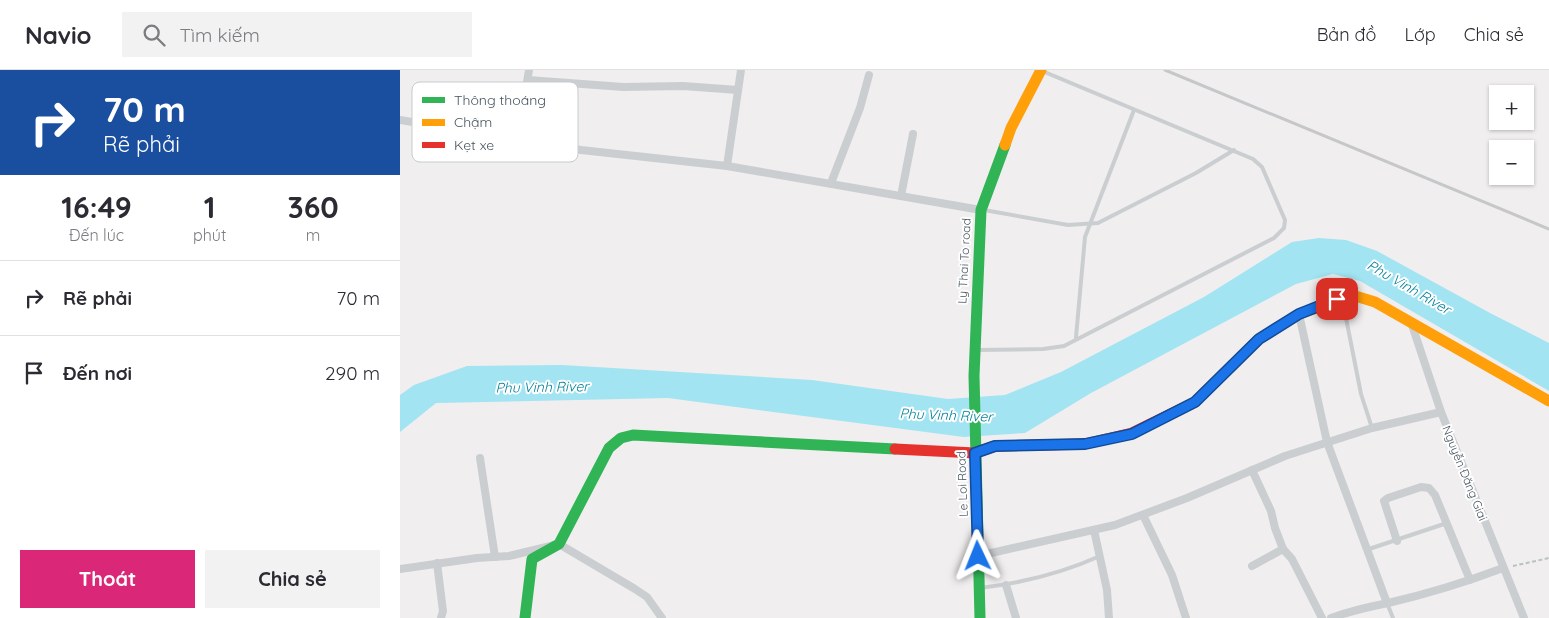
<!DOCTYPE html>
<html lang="vi">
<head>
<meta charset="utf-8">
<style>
  body { margin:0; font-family:Quicksand,sans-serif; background:#f2f2f3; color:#2b2b33; height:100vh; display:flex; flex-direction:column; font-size:19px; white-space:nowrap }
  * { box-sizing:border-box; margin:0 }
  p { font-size:16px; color:#7c7c81 }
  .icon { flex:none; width:28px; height:28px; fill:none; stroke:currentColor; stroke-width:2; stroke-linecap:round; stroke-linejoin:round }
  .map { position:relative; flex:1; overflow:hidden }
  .sheet { display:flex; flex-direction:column; background:#fff; width:400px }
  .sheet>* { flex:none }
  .banner { background:#1a4fa0; color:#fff; overflow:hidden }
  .tools { position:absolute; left:1089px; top:15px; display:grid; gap:10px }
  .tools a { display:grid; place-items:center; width:45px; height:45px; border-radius:0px; background:#fff; box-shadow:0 1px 4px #0004; font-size:25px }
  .pin { position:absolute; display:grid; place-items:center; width:42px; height:42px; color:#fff; margin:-21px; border-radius:10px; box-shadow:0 2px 8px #0006 }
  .me { position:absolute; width:55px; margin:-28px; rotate:358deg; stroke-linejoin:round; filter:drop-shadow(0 0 4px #0008) }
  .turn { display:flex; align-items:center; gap:18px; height:105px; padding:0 20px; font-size:22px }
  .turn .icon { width:65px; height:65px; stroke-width:2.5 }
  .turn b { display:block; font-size:35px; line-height:42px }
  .eta { display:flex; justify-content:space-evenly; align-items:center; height:85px; text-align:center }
  .eta b { font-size:30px; font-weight:700; line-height:35px }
  .button { display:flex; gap:10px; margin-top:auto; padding:10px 20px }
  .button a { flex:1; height:58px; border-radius:0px; background:#db2777; color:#fff; font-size:20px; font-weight:700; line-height:58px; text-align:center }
  .button a+a { background:#f2f2f3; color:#2b2b33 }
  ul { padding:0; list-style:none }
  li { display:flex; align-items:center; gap:15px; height:75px; padding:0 20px; border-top:1px solid #e1e1e2 }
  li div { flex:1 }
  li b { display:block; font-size:19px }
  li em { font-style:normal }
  header { display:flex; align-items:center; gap:30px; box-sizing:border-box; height:70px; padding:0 25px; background:#fff; border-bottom:1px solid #e1e1e2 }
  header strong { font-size:24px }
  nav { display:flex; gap:28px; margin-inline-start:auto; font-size:18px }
  .search { width:350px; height:45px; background:#f2f2f3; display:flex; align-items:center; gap:12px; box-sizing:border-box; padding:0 18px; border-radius:0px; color:#7c7c81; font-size:19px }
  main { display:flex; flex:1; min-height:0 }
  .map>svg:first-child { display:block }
  .water { fill:#a2e4f2 }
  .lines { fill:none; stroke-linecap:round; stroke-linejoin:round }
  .path { stroke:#b7c4c0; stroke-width:2; stroke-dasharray:4 2.5; stroke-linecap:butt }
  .lane { stroke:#cbced0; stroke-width:4 }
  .street { stroke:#cbced0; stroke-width:8 }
  .fast { stroke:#30b455; stroke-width:11 }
  .slow { stroke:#ff9f0a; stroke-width:11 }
  .jam { stroke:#e5322d; stroke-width:11 }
  .rail { stroke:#c5c7c9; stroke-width:3 }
  .route-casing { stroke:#114b97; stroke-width:12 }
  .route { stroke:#1a73e8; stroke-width:9 }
  .labels { text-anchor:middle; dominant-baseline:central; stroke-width:4; stroke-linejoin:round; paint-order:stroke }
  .street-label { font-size:12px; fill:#44525d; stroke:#fff }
  .water-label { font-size:14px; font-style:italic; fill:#03819c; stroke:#fff }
  .key { fill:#fff; stroke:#c7cbce; stroke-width:1 }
  .key-label { font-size:14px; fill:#44525d }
</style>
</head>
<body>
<header>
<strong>Navio</strong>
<div class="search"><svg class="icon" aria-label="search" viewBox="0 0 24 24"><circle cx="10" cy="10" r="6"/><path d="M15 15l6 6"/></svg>Tìm kiếm</div>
<nav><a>Bản đồ</a><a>Lớp</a><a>Chia sẻ</a></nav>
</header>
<main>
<section class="sheet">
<div class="banner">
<div class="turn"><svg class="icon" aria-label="right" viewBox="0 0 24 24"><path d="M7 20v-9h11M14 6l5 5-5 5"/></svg><div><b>70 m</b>Rẽ phải</div></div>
</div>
<div class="eta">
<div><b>16:49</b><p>Đến lúc</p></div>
<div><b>1</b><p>phút</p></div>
<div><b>360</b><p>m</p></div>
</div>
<ul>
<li><svg class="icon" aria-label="right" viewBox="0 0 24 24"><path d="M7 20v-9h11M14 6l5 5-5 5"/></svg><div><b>Rẽ phải</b></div><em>70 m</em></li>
<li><svg class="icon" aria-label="arrive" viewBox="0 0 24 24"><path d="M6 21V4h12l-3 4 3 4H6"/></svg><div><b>Đến nơi</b></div><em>290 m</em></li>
</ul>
<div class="button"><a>Thoát</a><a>Chia sẻ</a></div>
</section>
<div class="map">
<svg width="1149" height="548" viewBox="0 0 1149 548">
  <rect width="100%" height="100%" fill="#f0eeef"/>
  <path class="water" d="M919 168 946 170 977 181 1090 243 1149 273V321L960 211 933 204 896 214 691 323 625 363 564 367 268 328 36 333 0 362V325L14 315 67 296 162 295 412 310 548 329 605 325 661 302 804 227 892 172Z"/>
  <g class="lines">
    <path class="path" d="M1113 496 1149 488"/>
    <g class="lane">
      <path d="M584 140 668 155 698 153 796 103 834 80"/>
      <path d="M945 243 961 324 972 358"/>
      <path d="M676 267 685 167 734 40"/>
      <path d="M577 280 643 279 664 276 874 168 884 158 885 150 862 97 853 89 642 1"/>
      <path d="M969 479 1047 453"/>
      <path d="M580 518C623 513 660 504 700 486"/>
      <path d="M987 533 993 548"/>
    </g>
    <g class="street">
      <path d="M128 10 223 17 283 16 338 20"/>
      <path d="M0 50 181 80 327 96 581 140"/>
      <path d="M117 70 129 0"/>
      <path d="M327 96 341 0"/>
      <path d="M431 113 460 38 469 5"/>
      <path d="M501 126 513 64"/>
      <path d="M899 244 927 372 987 533"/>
      <path d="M1012 255 1041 342 1124 548"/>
      <path d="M80 388 95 487"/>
      <path d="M852 400 871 441 875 458 883 479 892 489 922 548"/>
      <path d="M743 445 772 505 786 548"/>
      <path d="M694 460 707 520 709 548"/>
      <path d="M997 471 984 431 988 428 1021 417 1029 418 1035 425 1070 510"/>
      <path d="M578 486 715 455 787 428 885 386 972 358 1041 342"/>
      <path d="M37 493 43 541 41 548"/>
      <path d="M852 496 883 479"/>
      <path d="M0 499 77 488 109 486 159 474 235 519 247 527 262 548"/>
      <path d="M606 515 616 548"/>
      <path d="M931 548C950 541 968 537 988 533 1027 524 1066 512 1103 498"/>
    </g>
    <g class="fast">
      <path d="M125 548 132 489 159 474 209 378 221 368 233 365 495 379"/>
      <path d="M580 548 574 306 581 140 605 75"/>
    </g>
    <g class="slow">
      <path d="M605 75 611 58 641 0"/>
      <path d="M781 339 795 332 859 269 899 244 952 225 975 232 1149 331"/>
    </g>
    <path class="jam" d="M495 379 575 383 595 376 685 374 732 363 781 339"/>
    <path class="rail" d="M765 0 1149 159"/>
  </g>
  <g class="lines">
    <g class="route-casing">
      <path id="route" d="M578 486 575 383 595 376 685 374 732 364 795 332 859 269 899 244 937 229"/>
    </g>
    <use href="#route" class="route"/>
  </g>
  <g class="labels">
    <g class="street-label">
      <text transform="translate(564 191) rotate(-87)">Ly Thai To road</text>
      <text transform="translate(1065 403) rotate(68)">Nguyễn Đăng Giai</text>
      <text transform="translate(562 414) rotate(-92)">Le Loi Road</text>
    </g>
    <g class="water-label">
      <text transform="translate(1009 217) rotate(30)">Phu Vinh River</text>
      <text transform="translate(142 317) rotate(-1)">Phu Vinh River</text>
      <text transform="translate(546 345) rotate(2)">Phu Vinh River</text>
    </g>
  </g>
  <rect x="12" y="12" width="166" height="80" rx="8" class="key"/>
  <rect x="22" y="27" width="23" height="6" fill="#30b455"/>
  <rect x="22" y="49" width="23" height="7" fill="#ff9f0a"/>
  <rect x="22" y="72" width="23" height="6" fill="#e5322d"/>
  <g class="key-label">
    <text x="54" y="35">Thông thoáng</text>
    <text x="54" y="57">Chậm</text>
    <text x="54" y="80">Kẹt xe</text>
  </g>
</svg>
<div class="tools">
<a>+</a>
<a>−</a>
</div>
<div class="pin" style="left:937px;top:229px;background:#d93025"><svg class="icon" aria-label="arrive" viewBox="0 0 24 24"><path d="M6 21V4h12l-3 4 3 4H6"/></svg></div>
<svg class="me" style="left:578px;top:486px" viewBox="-20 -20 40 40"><path d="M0-17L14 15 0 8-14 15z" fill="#1a73e8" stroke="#fff" stroke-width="4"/></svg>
</div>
</main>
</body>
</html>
